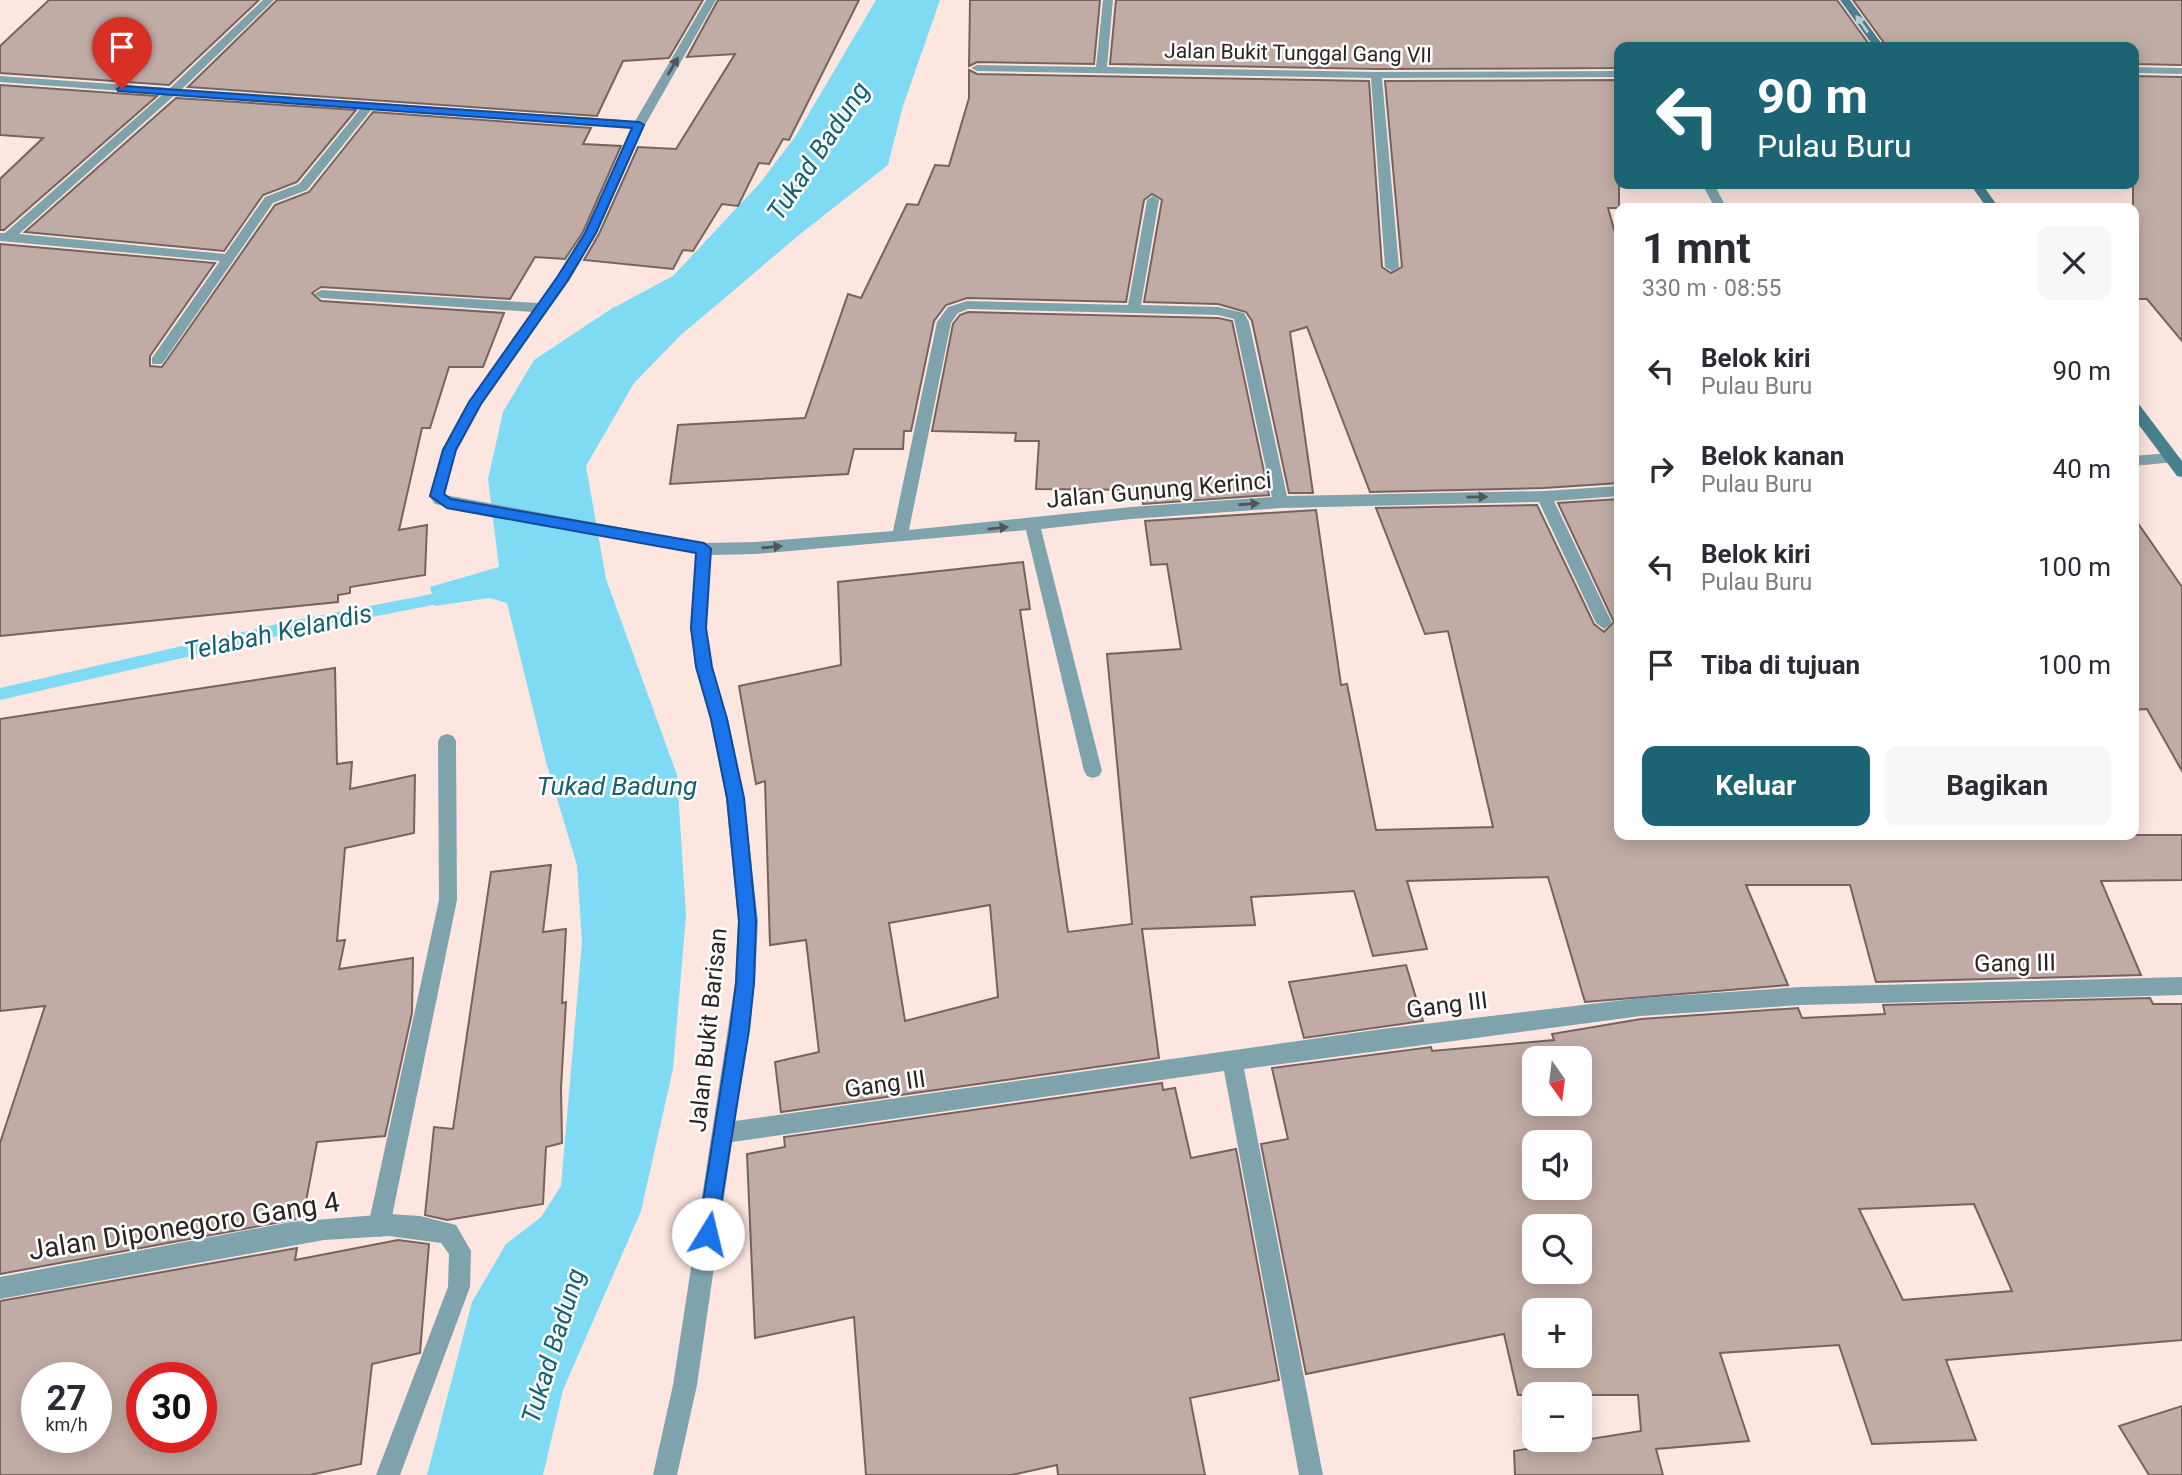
<!DOCTYPE html>
<html lang="id">
<head>
<meta charset="utf-8">
<style>
  body { margin:0; font-family:Roboto,sans-serif; background:#f7f7f7; color:#2b2b33; height:100vh; display:flex; flex-direction:column; font-size:26px; white-space:nowrap }
  * { box-sizing:border-box; margin:0 }
  p { font-size:23px; color:#7c7c81 }
  .icon { flex:none; width:38px; height:38px; fill:none; stroke:currentColor; stroke-width:2; stroke-linecap:round; stroke-linejoin:round }
  .map { position:relative; flex:1; overflow:hidden }
  .drawer { position:absolute; left:1614px; top:203px; width:525px; height:637px; display:flex; flex-direction:column; background:#fff; border-radius:14px; box-shadow:0 4px 18px #0003 }
  .drawer>* { flex:none }
  .banner { position:absolute; left:1614px; top:42px; width:525px; height:147px; border-radius:14px; box-shadow:0 4px 18px #0003; background:#1c6373; color:#fff; overflow:hidden }
  .needle { width:46px; rotate:166deg }
  .controls { position:absolute; left:1522px; top:1046px; display:grid; gap:14px }
  .controls a { display:grid; place-items:center; width:70px; height:70px; border-radius:14px; background:#fff; box-shadow:0 4px 18px #0003; font-size:35px }
  .speed { position:absolute; left:21px; top:1362px; display:flex; gap:14px; font-size:35px; font-weight:700; text-align:center }
  .speed>* { display:grid; place-content:center; width:91px; height:91px; border-radius:50%; background:#fff; box-shadow:0 4px 18px #0003; line-height:1 }
  .speed small { font-size:18px; font-weight:400 }
  .speed .limit { border:10px solid #d22; background:#fff; color:#111 }
  .pin { position:absolute; display:grid; place-items:center; width:60px; height:60px; color:#fff; margin:-72px -30px; border-radius:50% 50% 50% 0; rotate:-45deg; box-shadow:0 0 7px #0007 }
  .pin .icon { rotate:45deg }
  .me { position:absolute; width:77px; margin:-38px; rotate:9deg; stroke-linejoin:round; filter:drop-shadow(0 0 5px #0008) }
  .turn { display:flex; align-items:center; gap:24px; height:147px; padding:0 28px; font-size:32px }
  .turn .icon { width:91px; height:91px; stroke-width:2.5 }
  .turn b { display:block; font-size:49px; line-height:60px }
  .round { display:grid; place-items:center; flex:none; width:74px; height:74px; border-radius:14px; background:#f7f7f7 }
  .head { display:flex; align-items:center; justify-content:space-between; height:119px; padding:0 28px }
  h1 { font-size:42px; font-weight:700; line-height:52px }
  .action { display:flex; gap:14px; margin-top:auto; padding:14px 28px }
  .action a { flex:1; height:80px; border-radius:14px; background:#1c6373; color:#fff; font-size:28px; font-weight:700; line-height:80px; text-align:center }
  .action a+a { background:#f7f7f7; color:#2b2b33 }
  ul { padding:0; list-style:none }
  li { display:flex; align-items:center; gap:21px; height:98px; padding:0 28px }
  li div { flex:1 }
  li b { display:block; font-size:26px }
  li em { font-style:normal }
  .map>svg:first-child { display:block }
  .water { fill:#7fdbf3 }
  .lines { fill:none; stroke-linecap:round; stroke-linejoin:round }
  .stream { fill:#7fdbf3; fill-rule:evenodd }
  .building { fill:#c0aca4; stroke:#76635d; stroke-width:2; fill-rule:evenodd }
  .lane { fill:#7fa3ad; fill-rule:evenodd }
  .street { fill:#7fa3ad; fill-rule:evenodd }
  .secondary { fill:#48808f; fill-rule:evenodd }
  .oneway { fill:#b6ccd2 }
  .oneway2 { fill:#4d5759 }
  .route { fill:#1a73e8; stroke:#114b97; stroke-width:2 }
  .labels { text-anchor:middle; dominant-baseline:central; stroke-width:5; stroke-linejoin:round; paint-order:stroke }
  .far-street-label { font-size:21px; fill:#2b2421; stroke:#fff }
  .street-label { font-size:24px; fill:#2b2421; stroke:#fff }
  .water-label { font-size:26px; font-style:italic; fill:#156071; stroke:#fff }
  .near-street-label { font-size:28px; fill:#2b2421; stroke:#fff }
</style>
</head>
<body>
<div class="map">
<svg width="2182" height="1475" viewBox="0 0 2182 1475">
  <rect width="100%" height="100%" fill="#fce6df"/>
  <path class="water" d="M876 0H940L903 106 888 165 799 235 681 335 634 383 586 466 606 579 677 775 686 915 673 1069 641 1211 563 1390 543 1475H427L472 1302 506 1244 541 1217 561 1186 582 942 577 865 546 762 507 603 489 598 435 606 430 587 499 567 488 479 503 412 534 360 611 309 673 276 760 183 795 137Z"/>
  <g class="lines">
    <path class="stream" d="M453 590 460 596 458 600 286 634 0 700V688L286 622Z"/>
  </g>
  <g class="building">
    <path d="M49 0H259L169 85 0 73V46Z"/>
    <path d="M277 0H703L669 58 623 61 597 116 188 87Z"/>
    <path d="M718 0H859L789 140 783 139 769 164 759 163 738 206 722 204 693 251 683 250 673 269 584 260 599 234 638 147 676 149 735 54 687 57Z"/>
    <path d="M970 0H1100L1094 64 977 62 969 66Z"/>
    <path d="M1116 0H1837L1871 47H1619V68L1376 69 1110 64Z"/>
    <path d="M1853 0H2182V65L2133 64V47H1887Z"/>
    <path d="M969 70 977 74 1369 81 1382 267 1391 273 1402 267 1385 81 1619 80V208H1608L1619 247V483L1544 488 1370 492 1307 327 1290 332 1313 493H1289L1252 321 1246 312 1218 304 1144 302 1162 200 1152 194 1144 200 1126 302 967 298 946 305 934 321 911 431H904L903 449H854L848 474 670 484 678 425 805 418 848 294 861 298 907 204 918 205 935 165 949 166 969 98Z"/>
    <path d="M2133 76 2182 77V341L2147 299H2133Z"/>
    <path d="M0 85 157 96 4 230H0V179L43 138 0 135Z"/>
    <path d="M176 98 356 110 297 182 263 195 224 251 25 232Z"/>
    <path d="M373 112 591 128 583 144 621 146 583 232 565 259 535 257 510 299 321 287 312 293 321 301 504 313 483 367H449L430 428H422L399 530 427 525 425 575 350 587V593L338 595V602L0 636V244L215 263 150 356V366L162 367 275 205 309 192Z"/>
    <path d="M968 312 1218 318 1232 321 1269 495 1143 504 1141 490 1036 489 1039 441H1015L1016 433 932 431 953 324 960 315Z"/>
    <path d="M1619 499V835H2182V880L2101 881 2141 975 1876 982 1850 885H1746L1788 985 1585 1002 1548 877 1407 881 1427 949 1373 956 1354 891 1251 897 1255 925 1142 929 1159 1058 781 1112 775 1062 819 1052 806 940 770 945 765 781 756 784 739 686 841 665 838 582 1023 562 1030 609 1020 610 1068 932 1132 924 1107 654 1181 649 1167 564 1151 565 1145 521 1316 510 1341 685 1347 684 1376 830 1493 827 1448 631 1425 634 1376 508 1537 505 1594 624 1604 632 1614 622 1558 503ZM990 905 998 997 905 1021 889 923Z"/>
    <path d="M2133 516 2182 587V771L2147 709 2133 710Z"/>
    <path d="M335 668 337 764 352 762 350 789 415 775 414 833 345 848 337 941 345 940 339 969 413 958 412 1013 385 1136 317 1142 303 1218 0 1274V1143L45 1006 0 1011V719Z"/>
    <path d="M551 865 543 932 566 929 562 1003 566 1002 561 1088 562 1143 546 1147 543 1204 447 1220 425 1215 434 1127 453 1129 491 872Z"/>
    <path d="M1406 965 1423 1021 1304 1038 1289 982Z"/>
    <path d="M2150 998 2153 1004H2182V1340L1946 1360 1976 1440 1872 1444 1839 1345 1720 1353 1749 1441 1656 1449 1663 1475H1515L1514 1451 1641 1431 1638 1395H1518L1504 1334 1306 1374 1261 1144 1288 1139 1272 1068 1431 1047 1432 1051 1554 1040 1552 1034 1641 1019 1798 1008 1802 1018 1885 1014 1883 1005ZM1535 1059H1580V1104H1535ZM1535 1143H1580V1188H1535ZM1974 1204 2012 1291 1903 1300 1859 1209ZM1535 1227H1580V1272H1535ZM1535 1311H1580V1356H1535Z"/>
    <path d="M1162 1083 1163 1090 1175 1088 1191 1158 1236 1149 1279 1380 1190 1398 1205 1475H1058L1057 1465 1011 1475H866L854 1317 755 1338 747 1154 785 1147 784 1137Z"/>
    <path d="M398 1240 429 1244 420 1353 372 1364 361 1464 310 1475H0V1301L297 1248 295 1260ZM37 1377H96V1437H37ZM142 1377H201V1437H142Z"/>
    <path d="M2182 1406V1475H2149L2119 1426Z"/>
  </g>
  <g class="lines">
    <path class="lane" d="M447 734 453 736 456 741 457 900 390 1226 387 1234 379 1237 371 1234 368 1226 439 900 438 741 441 736Z"/>
    <g class="street">
      <path d="M263 0H274L182 89 635 121 706 0H716L645 125 597 233 569 281 481 404 456 450 445 495 704 543 756 542 893 531 937 322 948 307 967 301 1128 305 1147 200 1153 196 1159 200 1141 305 1218 307 1244 313 1249 322 1287 496 1544 491 1619 486V496L1554 501 1612 623 1604 629 1596 623 1539 502 1281 508 1131 519 1041 529 1102 771 1099 776 1093 778 1087 776 1084 771 1026 530 756 554 711 555 706 628 712 667 728 719 744 798 758 921 755 983 735 1121 1382 1029 1641 998 1801 987 2182 977V995L1801 1005 1641 1016 1244 1069 1323 1475H1299L1224 1071 732 1142 697 1385 677 1475H653L673 1385 735 983 738 921 726 798 710 719 696 667 690 628 696 553 440 505 435 504 429 496 442 450 468 402 533 312 321 298 314 294 321 290 539 303 585 233 632 128 372 109 307 190 273 203 162 364H152V358L220 261 0 241V233H5L163 94 0 82V76L170 88ZM175 95 361 108 299 184 265 197 225 254 19 234ZM968 309 1218 315 1234 319 1272 497 1131 507 909 530 951 323 958 313Z"/>
      <path d="M1103 0H1113L1107 67 1376 72 1619 71V77L1382 78 1399 267 1392 271 1385 267 1371 78 977 71 971 68 977 65 1096 67Z"/>
      <path d="M2133 67 2182 68V74L2133 73Z"/>
      <path d="M1702 184H1714L1725 205 1723 208H1715Z"/>
      <path d="M2170 453 2177 458 2175 462 2133 466V456Z"/>
      <path d="M389 1214 420 1216 456 1225 471 1251 470 1287 400 1475H376L448 1287 449 1254 441 1243 389 1236 324 1240 0 1299V1277L291 1222Z"/>
    </g>
    <g class="secondary">
      <path d="M1840 0H1850L1884 47H1874Z"/>
      <path d="M1970 184H1982L1999 208H1987Z"/>
      <path d="M2133 401 2138 403 2182 461V477L2177 476 2133 417Z"/>
    </g>
  </g>
  <defs><path id="oneway-solid" d="M-6-.8H1V-3.2L6.5 0L1 3.2V.8H-6Z" transform="scale(1.75)"/></defs>
  <use class="oneway" href="#oneway-solid" transform="translate(1862 24) rotate(-125)"/>
  <g class="oneway2">
    <use href="#oneway-solid" transform="translate(673 66) rotate(-60)"/>
    <use href="#oneway-solid" transform="translate(1477 497) rotate(-1)"/>
    <use href="#oneway-solid" transform="translate(1249 504) rotate(-4)"/>
    <use href="#oneway-solid" transform="translate(998 528) rotate(-6)"/>
    <use href="#oneway-solid" transform="translate(772 547) rotate(-5)"/>
  </g>
  <path class="route" d="M122 86 639 122 644 125 596 233 568 280 481 404 456 450 444 494 451 499 704 543 711 549 706 628 712 667 727 719 744 798 756 921 754 983 749 1030 715 1241 708 1244 701 1241 698 1234 730 1030 736 983 739 921 727 798 711 719 696 667 691 628 696 553 447 508 430 496 443 450 469 402 558 276 585 233 632 128 118 91 117 89Z"/>
  <g class="labels">
    <g class="far-street-label">
      <text transform="translate(1298 53) rotate(1)">Jalan Bukit Tunggal Gang VII</text>
    </g>
    <g class="street-label">
      <text transform="translate(1159 490) rotate(-5)">Jalan Gunung Kerinci</text>
      <text transform="translate(2015 963) rotate(-1)">Gang III</text>
      <text transform="translate(1447 1005) rotate(-7)">Gang III</text>
      <text transform="translate(708 1030) rotate(-84)">Jalan Bukit Barisan</text>
      <text transform="translate(885 1084) rotate(-8)">Gang III</text>
    </g>
    <g class="water-label">
      <text transform="translate(818 151) rotate(-56)">Tukad Badung</text>
      <text transform="translate(278 632) rotate(-12)">Telabah Kelandis</text>
      <text x="617" y="786">Tukad Badung</text>
      <text transform="translate(553 1346) rotate(-73)">Tukad Badung</text>
    </g>
    <g class="near-street-label">
      <text transform="translate(184 1226) rotate(-9)">Jalan Diponegoro Gang 4</text>
    </g>
  </g>
</svg>
<div class="controls">
<a><svg class="needle" viewBox="-14 -14 28 28"><path d="M0-13l5 13h-10z" fill="#e53935"/><path d="M0 13l5-13h-10z" fill="#7c7c81"/></svg></a>
<a><svg class="icon" aria-label="sound" viewBox="0 0 24 24"><path d="M4 9h4l5-4v14l-5-4H4zM17 9q2 3 0 6"/></svg></a>
<a><svg class="icon" aria-label="search" viewBox="0 0 24 24"><circle cx="10" cy="10" r="6"/><path d="M15 15l6 6"/></svg></a>
<a>+</a>
<a>−</a>
</div>
<div class="speed"><div>27<small>km/h</small></div><div class="limit">30</div></div>
<div class="pin" style="left:122px;top:89px;background:#d93025"><svg class="icon" aria-label="arrive" viewBox="0 0 24 24"><path d="M6 21V4h12l-3 4 3 4H6"/></svg></div>
<svg class="me" style="left:708px;top:1234px" viewBox="-20 -20 40 40"><circle r="19" fill="#fff"/><path d="M0-13L10 11 0 6-10 11z" fill="#1a73e8"/></svg>
<div class="banner">
<div class="turn"><svg class="icon" aria-label="left" viewBox="0 0 24 24"><path d="M17 20v-9H6M10 6l-5 5 5 5"/></svg><div><b>90 m</b>Pulau Buru</div></div>
</div>
<section class="drawer">
<div class="head"><div><h1>1 mnt</h1><p>330 m · 08:55</p></div><a class="round"><svg class="icon" aria-label="close" viewBox="0 0 24 24"><path d="M6 6l12 12M18 6L6 18"/></svg></a></div>
<ul>
<li><svg class="icon" aria-label="left" viewBox="0 0 24 24"><path d="M17 20v-9H6M10 6l-5 5 5 5"/></svg><div><b>Belok kiri</b><p>Pulau Buru</p></div><em>90 m</em></li>
<li><svg class="icon" aria-label="right" viewBox="0 0 24 24"><path d="M7 20v-9h11M14 6l5 5-5 5"/></svg><div><b>Belok kanan</b><p>Pulau Buru</p></div><em>40 m</em></li>
<li><svg class="icon" aria-label="left" viewBox="0 0 24 24"><path d="M17 20v-9H6M10 6l-5 5 5 5"/></svg><div><b>Belok kiri</b><p>Pulau Buru</p></div><em>100 m</em></li>
<li><svg class="icon" aria-label="arrive" viewBox="0 0 24 24"><path d="M6 21V4h12l-3 4 3 4H6"/></svg><div><b>Tiba di tujuan</b></div><em>100 m</em></li>
</ul>
<div class="action"><a>Keluar</a><a>Bagikan</a></div>
</section>
</div>
</body>
</html>
